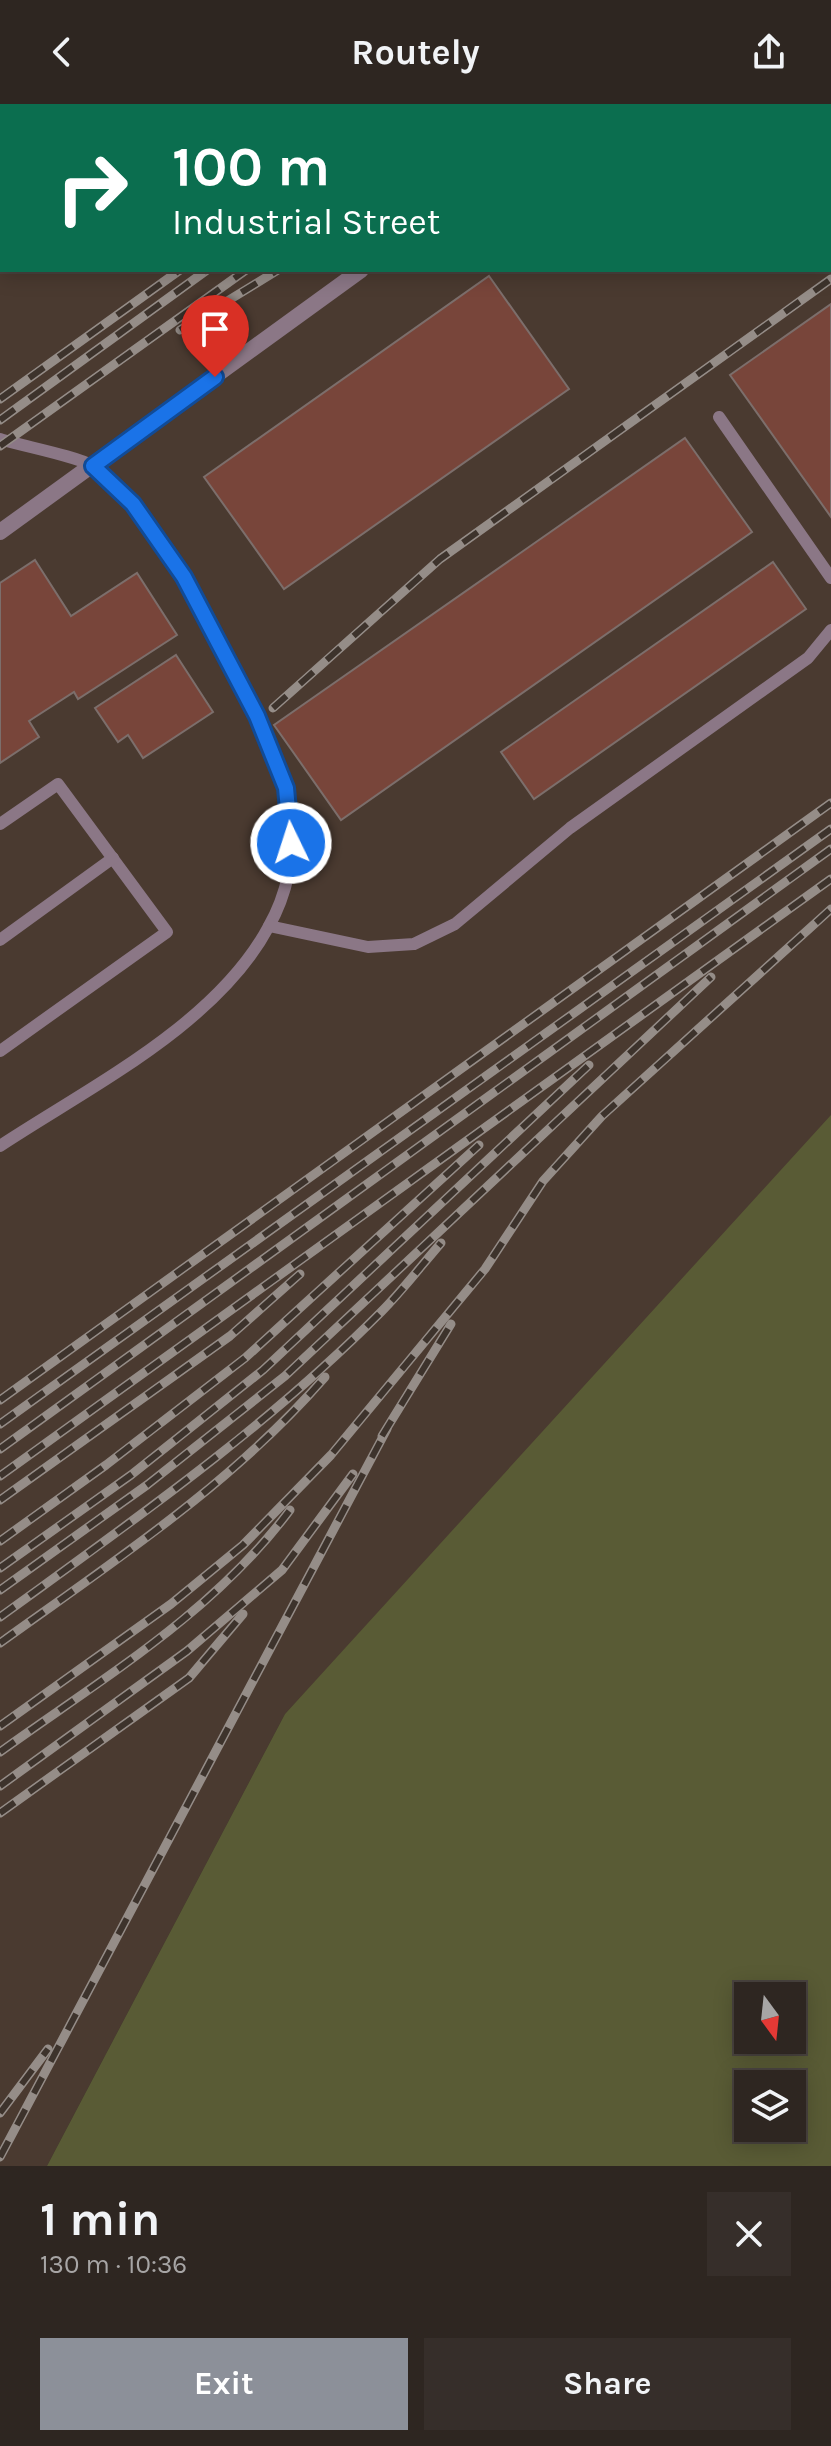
<!DOCTYPE html>
<html lang="en">
<head>
<meta charset="utf-8">
<style>
  body { margin:0; font-family:Karla,sans-serif; background:#362e2a; color:#f1f3f6; height:100vh; display:flex; flex-direction:column; font-size:30px; white-space:nowrap }
  * { box-sizing:border-box; margin:0 }
  p { font-size:26px; color:#a7a5a5 }
  .icon { flex:none; width:44px; height:44px; fill:none; stroke:currentColor; stroke-width:2; stroke-linecap:round; stroke-linejoin:round }
  .map { position:relative; height:2062px; overflow:hidden }
  .details { display:flex; flex-direction:column; background:#2e2621; flex:1 }
  .details>* { flex:none }
  .top-card { position:absolute; left:0px; top:0px; width:832px; height:168px; box-shadow:0 4px 20px #0003,0 0 0 2px #49433f; background:#0b6e4f; color:#fff; overflow:hidden }
  .needle { width:52px; rotate:165deg }
  .tools { position:absolute; left:734px; top:1878px; display:grid; gap:16px }
  .tools a { display:grid; place-items:center; width:72px; height:72px; border-radius:0px; background:#2e2621; box-shadow:0 4px 20px #0003,0 0 0 2px #49433f; font-size:40px }
  .pin { position:absolute; display:grid; place-items:center; width:68px; height:68px; color:#fff; margin:-82px -34px; border-radius:50% 50% 50% 0; rotate:-45deg; box-shadow:0 0 8px #0007 }
  .pin .icon { rotate:45deg }
  .me { position:absolute; width:88px; margin:-44px; rotate:356deg; stroke-linejoin:round; filter:drop-shadow(0 0 6px #0008) }
  .turn { display:flex; align-items:center; gap:28px; height:168px; padding:0 40px; font-size:36px }
  .turn .icon { width:104px; height:104px; stroke-width:2.5 }
  .turn b { display:block; font-size:56px; line-height:68px }
  .round { display:grid; place-items:center; flex:none; width:84px; height:84px; border-radius:0px; background:#362e2a }
  .overview { display:flex; align-items:center; justify-content:space-between; height:136px; padding:0 40px }
  h1 { font-size:48px; font-weight:700; line-height:60px }
  .primary-button { display:flex; gap:16px; margin-top:auto; padding:16px 40px }
  .primary-button a { flex:1; height:92px; border-radius:0px; background:#8c9099; color:#fff; font-size:32px; font-weight:700; line-height:92px; text-align:center }
  .primary-button a+a { background:#362e2a; color:#f1f3f6 }
  header { display:flex; justify-content:space-between; align-items:center; height:104px; padding:0 40px; background:#2e2621; font-size:36px; font-weight:700 }
  .map>svg:first-child { display:block }
  .built { fill:#4a3a30; fill-rule:evenodd }
  .green { fill:#595b35; fill-rule:evenodd }
  .building { fill:#78453a; stroke:#7c6e6b; stroke-width:2 }
  .lines { fill:none; stroke-linecap:round; stroke-linejoin:round }
  .lane { stroke:#8b7786; stroke-width:12 }
  .street { stroke:#8b7786; stroke-width:16 }
  .rail-casing { stroke:#958d88; stroke-width:9 }
  .rail { stroke:#3d332c; stroke-width:6; stroke-dasharray:18; stroke-linecap:butt }
  .route-casing { stroke:#114b97; stroke-width:20 }
  .route { stroke:#1a73e8; stroke-width:14 }
</style>
</head>
<body>
<header><svg class="icon" aria-label="back" viewBox="0 0 24 24"><path d="M15 5l-7 7 7 7"/></svg>Routely<svg class="icon" aria-label="share" viewBox="0 0 24 24"><path d="M12 15V3M7 8l5-5 5 5M5 13v7h14v-7"/></svg></header>
<div class="map">
<svg width="831" height="2062" viewBox="0 0 831 2062">
  <rect width="100%" height="100%" fill="#3d332c"/>
  <path class="built" d="M0 0H831V1019L285 1610 47 2062H0ZM2 2H830V166H2Z"/>
  <path class="green" d="M831 1011V2062H47L285 1610ZM748 1892H792V1936H748ZM748 1980H792V2024H748Z"/>
  <g class="building">
    <path d="M489 172 569 285 284 485 204 373Z"/>
    <path d="M831 200V413L730 271Z"/>
    <path d="M685 334 752 428 341 716 274 621Z"/>
    <path d="M35 456 71 512 137 469 177 531 78 595 74 588 29 617 39 633 0 659V479Z"/>
    <path d="M773 458 806 505 534 695 501 648Z"/>
    <path d="M176 551 213 608 143 654 128 631 118 638 95 604Z"/>
  </g>
  <g class="lines">
    <g class="lane">
      <path d="M719 313 831 474"/>
      <path d="M0 335C22 342 76 352 93 362 157 397 282 643 291 717 296 751 286 792 269 822 217 920 91 982 0 1042"/>
      <path d="M0 720 58 680 167 828 0 947"/>
      <path d="M269 822 368 843 414 840 455 820 570 724 808 554 831 526"/>
      <path d="M0 836 113 754"/>
    </g>
    <g class="street">
      <path d="M589 2 592 0"/>
      <path d="M0 428 361 166"/>
    </g>
    <g class="rail-casing">
      <g id="rail">
        <path d="M158 2 161 0"/>
        <path d="M212 2 214 0"/>
        <path d="M408 2 411 0"/>
        <path d="M433 2 436 0"/>
        <path d="M476 2 479 0"/>
        <path d="M507 2 510 0"/>
        <path d="M0 153 2 152"/>
        <path d="M180 226 278 166"/>
        <path d="M0 295 180 166"/>
        <path d="M0 316 207 166"/>
        <path d="M0 342 246 166"/>
        <path d="M273 604 440 455 831 175"/>
        <path d="M0 1296 831 699"/>
        <path d="M0 1320 831 725"/>
        <path d="M382 1332 451 1220"/>
        <path d="M0 1345 831 745"/>
        <path d="M0 1372 831 775"/>
        <path d="M0 1396 230 1232 300 1170"/>
        <path d="M0 1437 106 1361 245 1254 479 1041"/>
        <path d="M0 1464 131 1371 263 1266 589 961"/>
        <path d="M0 1486 147 1381 285 1272 711 873"/>
        <path d="M0 1513C131 1418 266 1324 381 1208 402 1187 421 1162 441 1139"/>
        <path d="M0 1539C114 1457 232 1380 325 1273"/>
        <path d="M0 1622 171 1500 243 1441 331 1351 485 1165 543 1077 602 1012 831 805"/>
        <path d="M0 1648C103 1574 213 1509 290 1406"/>
        <path d="M0 1682 187 1547 282 1466 353 1370"/>
        <path d="M0 1709 189 1574 243 1510"/>
        <path d="M0 2009 48 1945"/>
        <path d="M0 2053 387 1325"/>
      </g>
    </g>
    <use href="#rail" class="rail"/>
  </g>
  <g class="lines">
    <g class="route-casing">
      <path id="route" d="M215 273 93 362 133 400 184 473 257 612 286 684 291 739"/>
    </g>
    <use href="#route" class="route"/>
  </g>
</svg>
<div class="tools">
<a><svg class="needle" viewBox="-14 -14 28 28"><path d="M0-13l5 13h-10z" fill="#e53935"/><path d="M0 13l5-13h-10z" fill="#a7a5a5"/></svg></a>
<a><svg class="icon" aria-label="layers" viewBox="0 0 24 24"><path d="M12 4l9 5-9 5-9-5zM3 14l9 5 9-5"/></svg></a>
</div>
<div class="pin" style="left:215px;top:273px;background:#d93025"><svg class="icon" aria-label="arrive" viewBox="0 0 24 24"><path d="M6 21V4h12l-3 4 3 4H6"/></svg></div>
<svg class="me" style="left:291px;top:739px" viewBox="-20 -20 40 40"><circle r="17" fill="#1a73e8" stroke="#fff" stroke-width="3"/><path d="M0-11L8 9 0 5-8 9z" fill="#fff"/></svg>
<div class="top-card">
<div class="turn"><svg class="icon" aria-label="right" viewBox="0 0 24 24"><path d="M7 20v-9h11M14 6l5 5-5 5"/></svg><div><b>100 m</b>Industrial Street</div></div>
</div>
</div>
<section class="details">
<div class="overview"><div><h1>1 min</h1><p>130 m · 10:36</p></div><a class="round"><svg class="icon" aria-label="close" viewBox="0 0 24 24"><path d="M6 6l12 12M18 6L6 18"/></svg></a></div>
<div class="primary-button"><a>Exit</a><a>Share</a></div>
</section>
</body>
</html>
